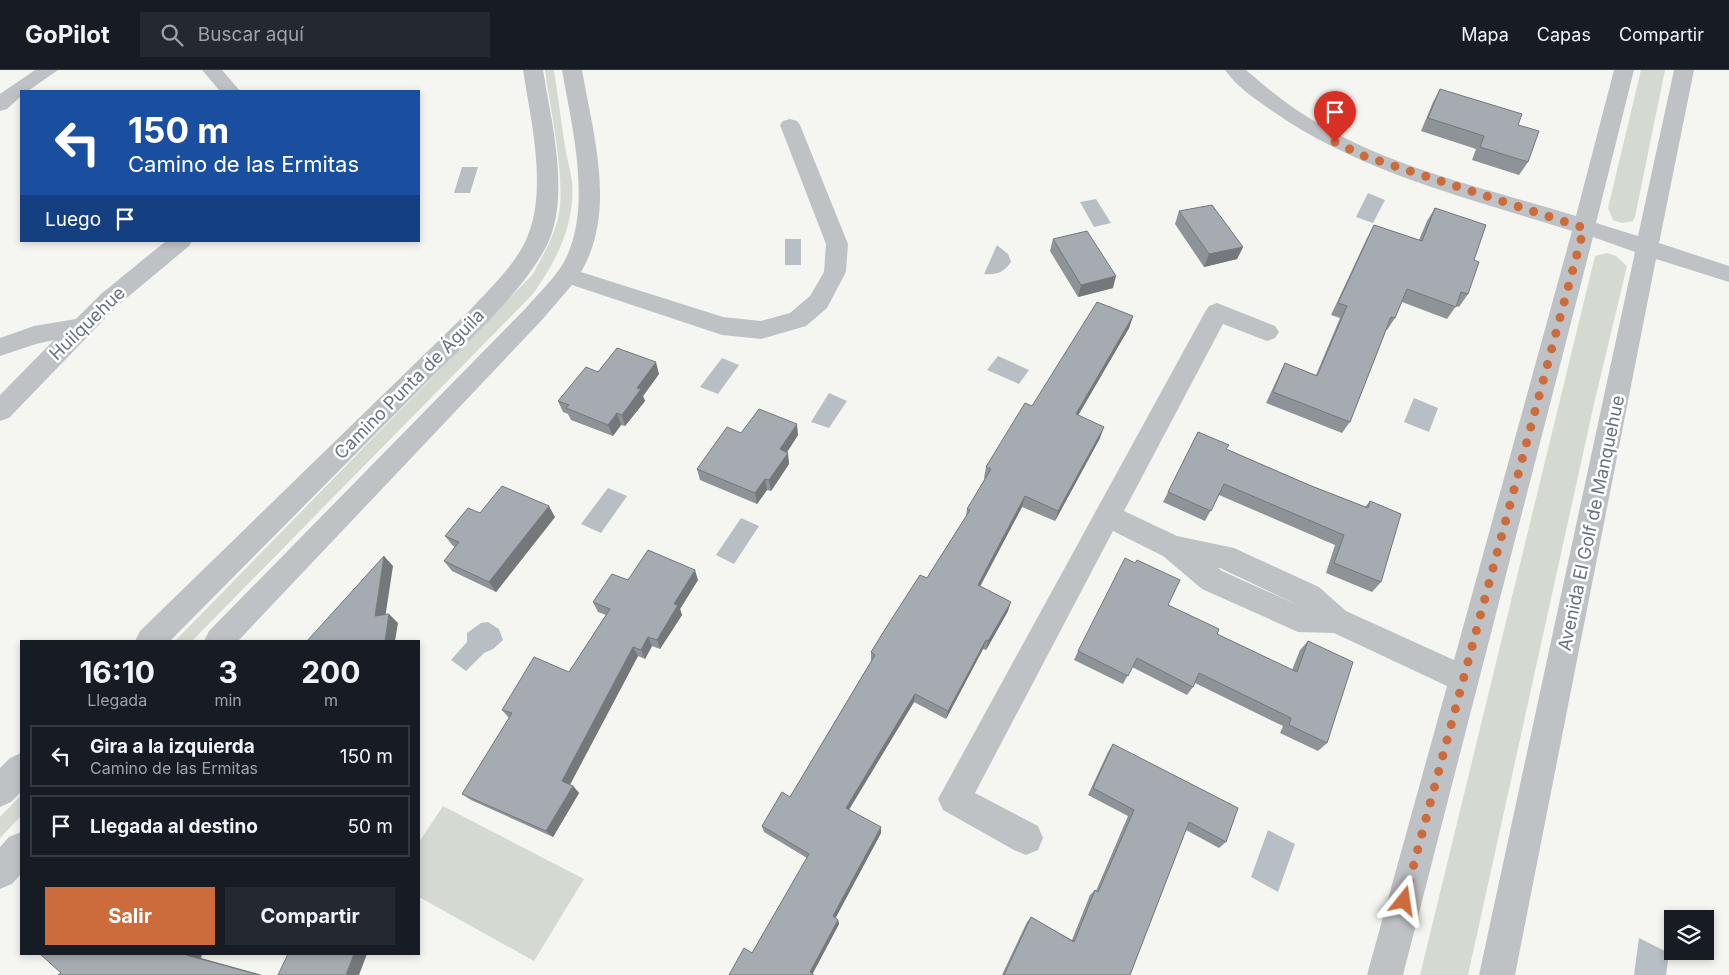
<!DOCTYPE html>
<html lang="es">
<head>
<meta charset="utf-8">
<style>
  body { margin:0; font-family:Inter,sans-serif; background:#242831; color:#f1f3f6; height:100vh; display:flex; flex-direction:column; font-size:19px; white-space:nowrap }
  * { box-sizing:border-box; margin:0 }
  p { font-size:16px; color:#9ea1a6 }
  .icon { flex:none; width:28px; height:28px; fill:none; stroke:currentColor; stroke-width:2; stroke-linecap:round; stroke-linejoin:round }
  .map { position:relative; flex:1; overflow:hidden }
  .drawer { position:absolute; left:20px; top:570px; width:400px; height:315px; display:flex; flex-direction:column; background:#171b24; border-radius:0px; box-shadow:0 2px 8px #0003 }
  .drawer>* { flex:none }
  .banner { position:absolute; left:20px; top:20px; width:400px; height:152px; border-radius:0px; box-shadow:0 2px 8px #0003; background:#1a4fa0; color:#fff; overflow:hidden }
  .tools { position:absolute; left:1664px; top:840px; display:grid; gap:10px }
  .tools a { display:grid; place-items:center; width:50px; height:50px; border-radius:0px; background:#171b24; box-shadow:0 2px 8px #0003; font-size:25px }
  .pin { position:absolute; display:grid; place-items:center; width:42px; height:42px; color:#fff; margin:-51px -21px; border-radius:50% 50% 50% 0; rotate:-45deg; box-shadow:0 0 5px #0007 }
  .pin .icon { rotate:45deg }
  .me { position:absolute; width:55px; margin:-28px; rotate:15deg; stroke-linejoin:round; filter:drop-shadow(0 0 4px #0008) }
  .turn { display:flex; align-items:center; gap:18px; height:105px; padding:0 25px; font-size:22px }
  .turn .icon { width:65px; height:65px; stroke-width:2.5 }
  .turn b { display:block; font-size:35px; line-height:42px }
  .then { display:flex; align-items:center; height:48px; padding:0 25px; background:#0003; gap:10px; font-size:19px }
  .eta { display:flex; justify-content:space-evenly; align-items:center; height:85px; text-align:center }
  .eta b { font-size:30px; font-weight:700; line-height:35px }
  .cta { display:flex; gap:10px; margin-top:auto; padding:10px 25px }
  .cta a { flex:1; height:58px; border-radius:0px; background:#cc6b3b; color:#fff; font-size:20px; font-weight:700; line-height:58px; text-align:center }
  .cta a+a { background:#242831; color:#f1f3f6 }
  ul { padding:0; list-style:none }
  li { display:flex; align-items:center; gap:15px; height:62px; margin:0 10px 8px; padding:0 15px; border:2px solid #363941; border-radius:0px }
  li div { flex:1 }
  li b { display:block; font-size:19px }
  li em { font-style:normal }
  header { display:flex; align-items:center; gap:30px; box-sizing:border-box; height:70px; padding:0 25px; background:#171b24; border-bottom:1px solid #363941 }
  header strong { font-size:24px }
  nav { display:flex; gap:28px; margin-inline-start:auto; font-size:18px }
  .search { width:350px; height:45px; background:#242831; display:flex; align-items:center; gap:12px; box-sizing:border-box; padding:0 18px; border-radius:0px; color:#9ea1a6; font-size:19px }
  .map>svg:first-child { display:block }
  .green { fill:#d4dad2 }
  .water { fill:#b7bfc4 }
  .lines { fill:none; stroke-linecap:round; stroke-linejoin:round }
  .minor { fill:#bfc2c5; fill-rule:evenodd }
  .wall { fill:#8e9397 }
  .shaded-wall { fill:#74787b }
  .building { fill:#a5abb0; stroke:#74787b }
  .route { stroke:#cc6b3b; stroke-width:9; stroke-dasharray:0 16.2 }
  .labels { text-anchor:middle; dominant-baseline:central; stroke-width:5; stroke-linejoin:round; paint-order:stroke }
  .street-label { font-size:18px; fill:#68737f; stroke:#fff }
</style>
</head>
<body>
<header>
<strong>GoPilot</strong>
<div class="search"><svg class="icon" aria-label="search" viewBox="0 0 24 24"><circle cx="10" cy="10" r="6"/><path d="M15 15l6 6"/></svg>Buscar aquí</div>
<nav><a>Mapa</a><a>Capas</a><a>Compartir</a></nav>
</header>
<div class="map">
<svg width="1729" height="905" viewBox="0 0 1729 905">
  <rect width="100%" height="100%" fill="#f5f5f2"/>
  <g class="green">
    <path d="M545 0H554C558 26 561 51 565 77 567 88 570 99 572 111 576 152 556 193 532 225L192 571H175L533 204C543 185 553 169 558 148 567 112 550 39 545 0Z"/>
    <path d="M1641 0H1665L1635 147 1633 151 1622 153 1613 150 1608 138Z"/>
    <path d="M1607 183 1616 186 1627 196 1594 334 1468 905H1420L1595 186Z"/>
    <path d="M21 725V746L0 768V747Z"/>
    <path d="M443 736 584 809 534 891 419 827V772Z"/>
  </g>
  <g class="water">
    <path d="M462 97H478L470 123H454Z"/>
    <path d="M1368 123 1385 130 1373 153 1356 147Z"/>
    <path d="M1096 129 1111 153 1094 157 1080 132Z"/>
    <rect x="785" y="169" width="16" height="26"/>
    <path d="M997 175 1008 184 1011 192C1004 202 997 205 984 204Z"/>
    <path d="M998 286 1029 300 1019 314 987 300Z"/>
    <path d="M722 288 739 295 718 324 700 317Z"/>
    <path d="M829 323 847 331 829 358 811 352Z"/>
    <path d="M1414 328 1438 338 1429 362 1404 352Z"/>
    <path d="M608 418 627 426 601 463 581 454Z"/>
    <path d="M741 448 759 456 734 494 716 485Z"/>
    <path d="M488 552 499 559 503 570 493 579 484 583 466 601 451 590 467 572V563L481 553Z"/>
    <path d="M1268 760 1295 774 1278 822 1251 807Z"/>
    <path d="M1639 868 1669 883 1666 905H1634Z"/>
  </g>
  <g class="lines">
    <g class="minor">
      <path d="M35 0H58L28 21H21V26L7 39 0 41V24Z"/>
      <path d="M202 0H222L240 21H220Z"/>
      <path d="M523 0H543C551 50 569 119 550 168 529 219 459 279 420 319 337 403 253 487 170 571H135L140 561 470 240C488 220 510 200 523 176 550 127 531 52 523 0Z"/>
      <path d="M562 0H582C593 64 617 141 581 202L723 247 761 251 790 243 810 226 824 202 826 174 780 55 783 51 790 49 797 51 800 55 848 174 846 202 827 238 806 256 761 269 722 265 572 215 541 251 238 571H204L209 561 525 239C538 224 554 209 564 192 593 138 572 57 562 0Z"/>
      <path d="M1225 0H1246C1266 17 1285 33 1306 46 1387 98 1486 118 1576 146L1614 0H1634L1596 153 1638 166 1674 0H1694L1659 173 1729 196V212L1656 189 1515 905H1479L1635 182 1593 167 1403 905H1367L1447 616 1334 563 1298 562 1202 519 1163 486 1113 461 975 723 1038 756 1043 768 1038 780 1026 785 1014 780 943 740 938 729 1205 242 1209 236 1217 233 1275 256 1279 262 1275 268 1267 271 1223 254 1124 441 1177 466 1234 478 1319 517 1346 541 1454 590 1572 161C1469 128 1360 103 1271 40 1255 29 1236 16 1225 0ZM1218 498H1220L1300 536 1222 501Z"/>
      <path d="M166 171H192L189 176 117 236 9 348 0 351V325L54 270 36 274 0 286V268L34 256 76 249 101 224Z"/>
      <path d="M21 683V722L11 732 0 737V698L10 688Z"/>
      <path d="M21 762V804L12 814 0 819V777L9 767Z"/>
    </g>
  </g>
  <g class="wall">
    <path d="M1440 19 1518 55 1528 92 1519 105 1472 90 1476 79 1421 61 1433 32Z"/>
    <path d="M1435 138 1474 190 1468 224 1459 237 1456 236 1447 249 1402 232 1395 248 1387 260H1386L1350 352 1342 363 1266 333 1279 305 1285 293 1316 305 1340 248 1331 245 1367 168 1374 155 1419 170 1427 151Z"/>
    <path d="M1179 141 1243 177 1237 189 1204 197 1175 154Z"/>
    <path d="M1053 169 1113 218 1078 227 1050 181Z"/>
    <path d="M1133 246 1129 258 1078 345 1100 368 1055 451 1022 437 980 517 1008 541 986 580 983 579 946 649 914 632 849 740 881 763 835 848 838 850 839 854 812 904 752 883 807 788 764 762 762 756 790 727 871 591V582L927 508 966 446 967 439 985 409 984 408 986 397 1032 336Z"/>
    <path d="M598 302 659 304 643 326 645 331 625 356 621 355 613 366 571 350 568 344 563 342 558 331Z"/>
    <path d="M1198 362 1226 379 1309 415 1365 437 1370 431 1381 512 1372 522 1326 503 1335 475 1219 425 1205 451 1163 432Z"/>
    <path d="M741 363 798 365 787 382 789 394 771 421 767 420 757 434 700 410 697 399Z"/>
    <path d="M480 443 555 447 496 522 452 501 444 491 455 477 453 476 445 466Z"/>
    <path d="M1135 493 1168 535 1217 564 1292 600 1300 580 1308 571 1327 673 1318 681 1280 663 1283 656 1195 613 1193 617 1187 625 1132 597 1123 614 1074 590 1078 581Z"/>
    <path d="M628 510H698L680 539 682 545 660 579 652 576 645 589 638 586 570 715 573 716 579 723 553 767 471 730 462 724 509 648 502 640 569 602 606 545 598 542 593 532Z"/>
    <path d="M1113 674 1226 772 1219 778 1186 760 1130 905H1002L1027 852 1031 847 1072 870 1090 825 1095 820 1096 821 1128 746 1088 725 1108 682Z"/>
  </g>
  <g class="shaded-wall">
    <path d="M1243 177 1237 189 1204 197 1209 184Z"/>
    <path d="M1116 206 1113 218 1078 227 1081 215Z"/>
    <path d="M1133 246 1129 258 1072 356 1076 344Z"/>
    <path d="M656 292 659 304 643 326 645 331 625 356 622 345 637 318Z"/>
    <path d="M617 343 621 355 613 366 608 355Z"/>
    <path d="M797 354 798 365 782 390 780 379Z"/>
    <path d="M1104 357 1100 368 1055 451 1058 441Z"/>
    <path d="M788 383 789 394 771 421 769 410Z"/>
    <path d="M765 409 767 420 757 434 755 423Z"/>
    <path d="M1025 426 1022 437 975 525 978 515Z"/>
    <path d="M549 436 555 447 496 522 489 512Z"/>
    <path d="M384 486 393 496 384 555 375 546Z"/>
    <path d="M695 500 698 510 680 539 682 545 660 579 657 570 674 534Z"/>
    <path d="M1011 532 1008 541 986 580 988 571Z"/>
    <path d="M389 544 398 553 395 571H385Z"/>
    <path d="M648 567 652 576 645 589 641 580Z"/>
    <path d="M986 570 983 579 946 649 948 641Z"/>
    <path d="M633 577 638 586 568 718 562 711Z"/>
    <path d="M915 624 914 632 846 744V738Z"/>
    <path d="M573 716 579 723 553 767 546 761Z"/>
    <path d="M881 757V763L834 851 833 846Z"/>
    <path d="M838 850 839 854 812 905 810 902Z"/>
    <path d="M186 884H202L201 888 262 905H259L186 885Z"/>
    <path d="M354 884H367L359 905H346Z"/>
  </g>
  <g class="building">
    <path d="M1440 19 1522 44 1518 55 1539 61 1528 92 1480 77 1484 66 1428 48Z"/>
    <path d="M1212 135 1243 177 1209 184 1179 141Z"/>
    <path d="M1435 138 1486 155 1474 190 1479 192 1468 224 1461 222 1456 237 1407 219 1395 248 1391 247 1350 352 1273 322 1285 293 1317 306 1347 236 1338 233 1374 155 1422 171Z"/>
    <path d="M1087 161 1116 206 1081 215 1053 169Z"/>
    <path d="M1097 232 1133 246 1076 344 1104 357 1058 441 1025 426 978 515 1011 532 988 571 986 570 948 641 915 624 846 738 881 757 833 846 838 850 810 902 814 905H729L744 878 752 883 809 784 762 756 782 722 790 727 875 585 871 582 889 553 920 505 927 508 970 440 967 439 991 399 986 397 1006 364 1025 333 1032 336Z"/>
    <path d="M617 278 656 292 637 318 641 319 622 345 617 343 608 355 566 338 569 335 558 331 586 297 598 302Z"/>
    <path d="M759 339 797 354 780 379 788 383 769 410 765 409 755 423 697 399 727 357 741 363Z"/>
    <path d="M1198 362 1229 375 1226 379 1309 415 1368 438 1370 431 1401 444 1381 512 1334 493 1344 465 1224 414 1211 441 1168 422Z"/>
    <path d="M502 416 549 436 489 512 444 491 459 472 445 466 468 438 480 443Z"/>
    <path d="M648 480 695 500 674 534 678 535 657 570 648 567 641 580 633 577 562 711 573 716 546 761 462 724 512 643 502 640 534 587 569 602 610 539 593 532 612 504 628 510Z"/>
    <path d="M384 486 375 546 389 544 385 571H307Z"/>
    <path d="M1125 488 1135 493 1137 490 1180 510 1168 535 1219 559 1217 564 1297 602 1308 571 1353 592 1327 673 1289 655 1291 648 1199 603 1193 617 1137 588 1128 606 1078 581Z"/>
    <path d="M1113 674 1238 738 1226 772 1189 752 1130 905H1004L1031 847 1074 872 1095 820 1098 822 1134 740 1093 718Z"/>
    <path d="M40 884H186V885L259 905H58L61 903Z"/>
    <path d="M288 884H354L346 905H278Z"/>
  </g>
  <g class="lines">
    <path class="route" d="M1335 72 1364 86 1584 158 1404 831"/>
  </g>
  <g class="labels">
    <g class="street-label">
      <text transform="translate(87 253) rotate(-44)">Huilquehue</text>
      <text transform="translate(409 314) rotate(-45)">Camino Punta de Águila</text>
      <text transform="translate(1591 453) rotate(-78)">Avenida El Golf de Manquehue</text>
    </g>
  </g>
</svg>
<div class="tools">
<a><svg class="icon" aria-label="layers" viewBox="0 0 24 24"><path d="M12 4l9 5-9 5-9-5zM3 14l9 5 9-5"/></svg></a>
</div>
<div class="pin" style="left:1335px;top:72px;background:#d93025"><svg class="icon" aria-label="arrive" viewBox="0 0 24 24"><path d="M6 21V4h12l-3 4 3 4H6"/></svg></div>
<svg class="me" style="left:1404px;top:831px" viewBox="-20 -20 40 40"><path d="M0-17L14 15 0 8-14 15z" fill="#cc6b3b" stroke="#fff" stroke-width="4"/></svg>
<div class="banner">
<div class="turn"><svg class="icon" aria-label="left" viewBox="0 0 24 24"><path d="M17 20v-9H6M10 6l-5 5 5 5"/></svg><div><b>150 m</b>Camino de las Ermitas</div></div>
<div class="then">Luego<svg class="icon" aria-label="arrive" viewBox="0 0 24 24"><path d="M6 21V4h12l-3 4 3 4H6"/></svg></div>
</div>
<section class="drawer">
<div class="eta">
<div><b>16:10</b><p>Llegada</p></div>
<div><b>3</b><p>min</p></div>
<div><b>200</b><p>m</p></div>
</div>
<ul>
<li><svg class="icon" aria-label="left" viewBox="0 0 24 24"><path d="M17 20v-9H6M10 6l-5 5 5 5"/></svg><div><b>Gira a la izquierda</b><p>Camino de las Ermitas</p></div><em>150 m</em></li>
<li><svg class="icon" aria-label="arrive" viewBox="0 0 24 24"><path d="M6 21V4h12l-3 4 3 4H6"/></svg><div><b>Llegada al destino</b></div><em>50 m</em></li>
</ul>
<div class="cta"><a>Salir</a><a>Compartir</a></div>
</section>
</div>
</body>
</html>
